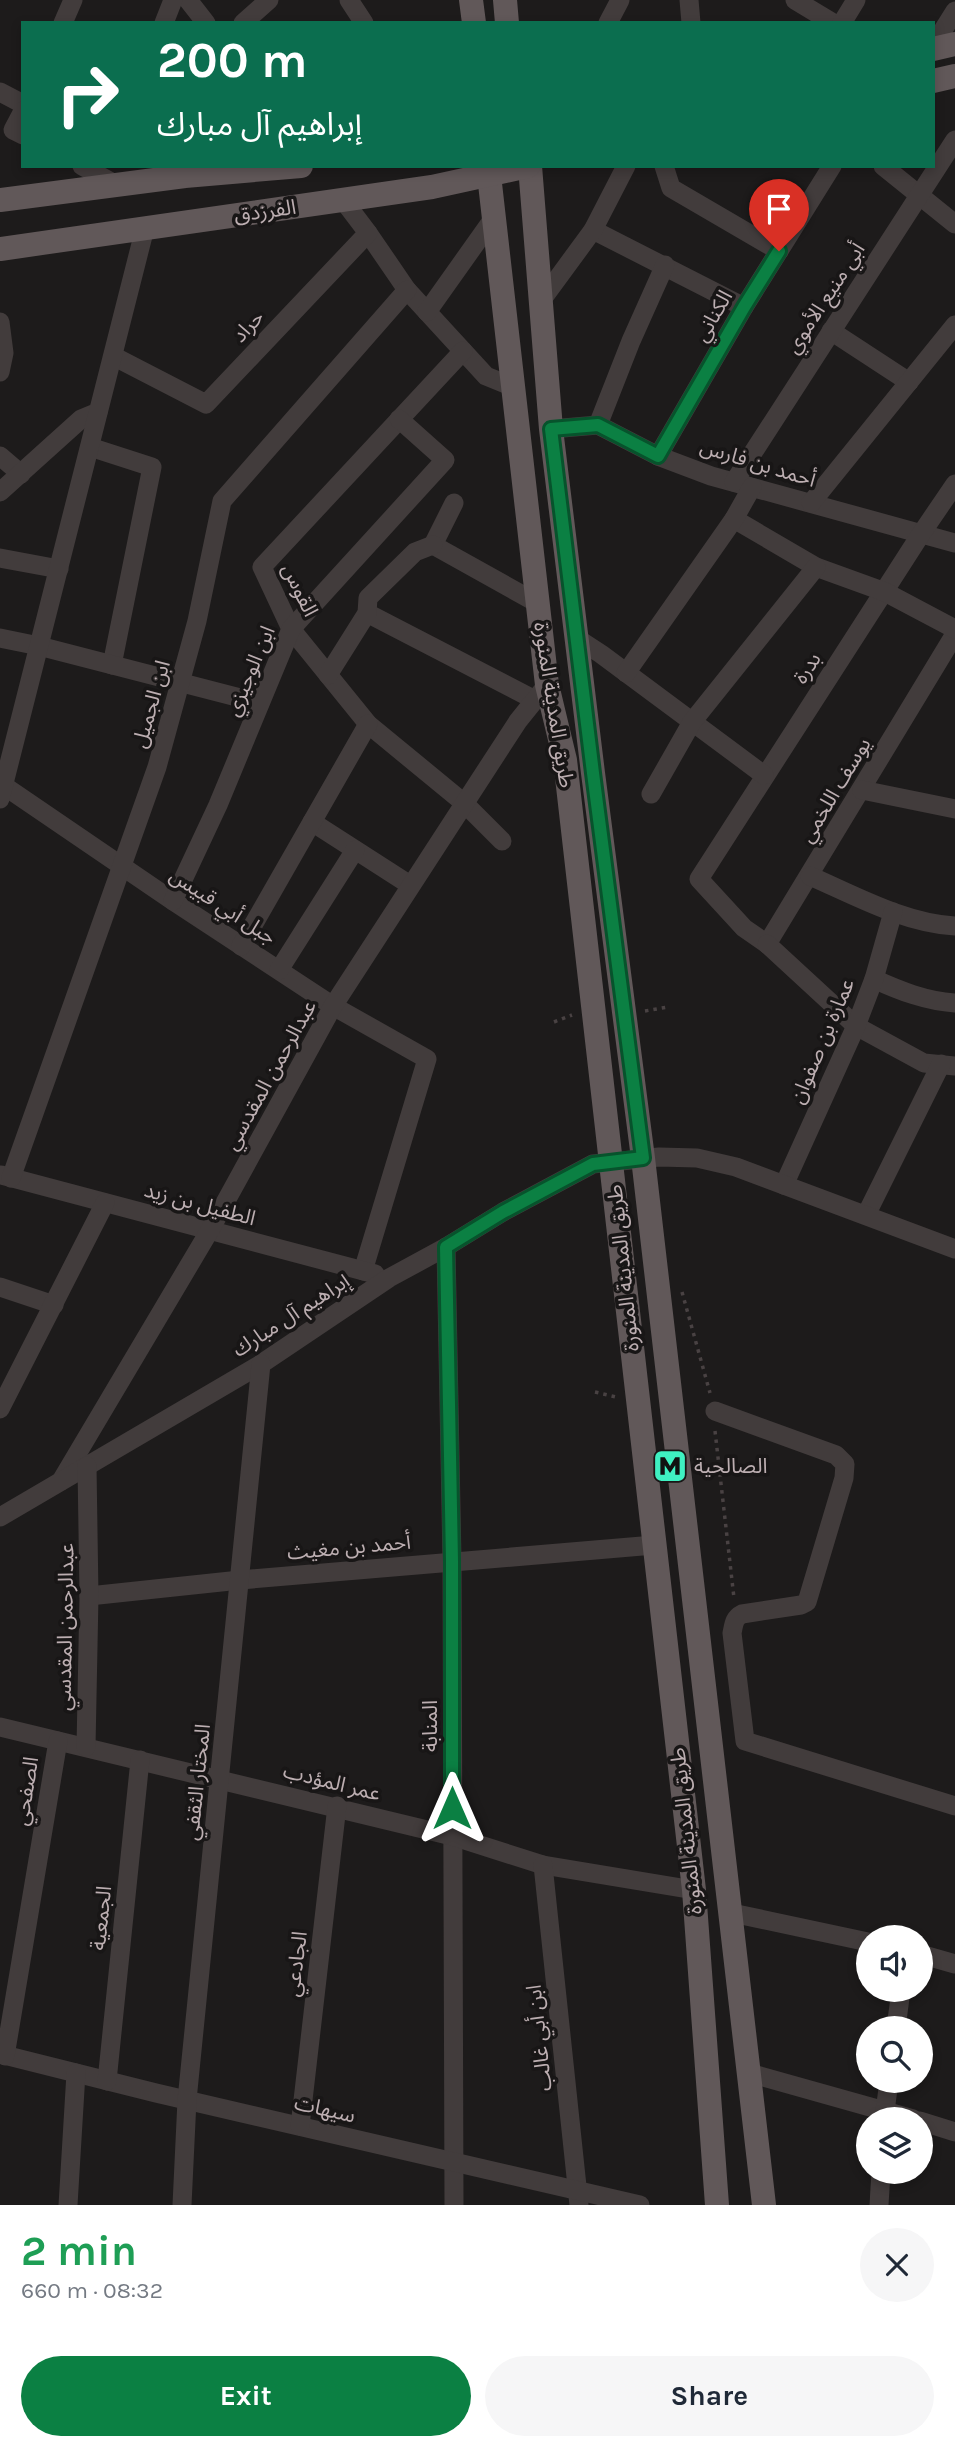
<!DOCTYPE html>
<html lang="en">
<head>
<meta charset="utf-8">
<style>
  body { margin:0; font-family:Karla,"Noto Sans Arabic",sans-serif; background:#f6f6f7; color:#1f2937; height:100vh; display:flex; flex-direction:column; font-size:26px; white-space:nowrap }
  * { box-sizing:border-box; margin:0 }
  p { font-size:23px; color:#747a83 }
  .icon { flex:none; width:38px; height:38px; fill:none; stroke:currentColor; stroke-width:2; stroke-linecap:round; stroke-linejoin:round }
  .map { position:relative; height:2205px; overflow:hidden }
  .panel { display:flex; flex-direction:column; background:#fff; flex:1 }
  .panel>* { flex:none }
  .guide { position:absolute; left:21px; top:21px; width:914px; height:147px; border-radius:0px; box-shadow:0 4px 10px #0003; background:#0b6e4f; color:#fff; overflow:hidden }
  .buttons { position:absolute; left:856px; top:1925px; display:grid; gap:14px }
  .buttons a { display:grid; place-items:center; width:77px; height:77px; border-radius:50%; background:#fff; box-shadow:0 4px 10px #0003; font-size:35px }
  .pin { position:absolute; display:grid; place-items:center; width:60px; height:60px; color:#fff; margin:-72px -30px; border-radius:50% 50% 50% 0; rotate:-45deg; box-shadow:0 0 7px #0007 }
  .pin .icon { rotate:45deg }
  .me { position:absolute; width:77px; margin:-38px; rotate:0deg; stroke-linejoin:round; filter:drop-shadow(0 0 5px #0008) }
  .turn { display:flex; align-items:center; gap:24px; height:147px; padding:0 21px; font-size:32px }
  .turn .icon { width:91px; height:91px; stroke-width:2.5 }
  .turn b { display:block; font-size:49px; line-height:60px }
  .round { display:grid; place-items:center; flex:none; width:74px; height:74px; border-radius:37px; background:#f6f6f7 }
  .headline { display:flex; align-items:center; justify-content:space-between; height:119px; padding:0 21px }
  h1 { font-size:42px; font-weight:700; line-height:52px; color:#1e9e55 }
  .cta { display:flex; gap:14px; margin-top:auto; padding:14px 21px }
  .cta a { flex:1; height:80px; border-radius:42px; background:#0b8043; color:#fff; font-size:28px; font-weight:700; line-height:80px; text-align:center }
  .cta a+a { background:#f6f6f7; color:#1f2937 }
  .map>svg:first-child { display:block }
  .lines { fill:none; stroke-linecap:round; stroke-linejoin:round }
  .path { stroke:#494243; stroke-width:3.5; stroke-dasharray:3.5 5; stroke-linecap:butt }
  .minor { stroke:#423c3c; stroke-width:19 }
  .major { stroke:#615859; stroke-width:24 }
  .route-casing { stroke:#07532c; stroke-width:18 }
  .route { stroke:#0b8043; stroke-width:12 }
  .labels { text-anchor:middle; dominant-baseline:central; stroke-width:7; stroke-linejoin:round; paint-order:stroke }
  .street-label { font-size:21px; fill:#bcaeb1; stroke:#181616 }
  .poi-label { font-size:21px; fill:#bcaeb1; stroke:#181616; text-anchor:start }
</style>
</head>
<body>
<div class="map">
<svg width="955" height="2205" viewBox="0 0 955 2205">
  <rect width="100%" height="100%" fill="#1d1b1b"/>
  <g class="lines">
    <g class="path">
      <path d="M645 1011 668 1007"/>
      <path d="M554 1022 572 1015"/>
      <path d="M682 1292 710 1393"/>
      <path d="M595 1392 616 1397"/>
      <path d="M715 1431 734 1598"/>
    </g>
    <g class="minor">
      <path d="M188 0 206 23"/>
      <path d="M349 0 364 23"/>
      <path d="M689 0 691 23"/>
      <path d="M795 0 833 23"/>
      <path d="M63 23 73 0"/>
      <path d="M164 23 173 0"/>
      <path d="M243 23 269 0"/>
      <path d="M608 23 620 0"/>
      <path d="M842 23 856 0"/>
      <path d="M933 46 955 11"/>
      <path d="M0 92 23 104"/>
      <path d="M23 111 13 130 23 135"/>
      <path d="M82 166 117 185"/>
      <path d="M664 166 671 188 779 251"/>
      <path d="M883 166 955 224"/>
      <path d="M593 230 744 307"/>
      <path d="M368 233 407 290 486 376 513 387"/>
      <path d="M541 301 593 230 626 166"/>
      <path d="M427 312 493 219"/>
      <path d="M0 322 4 353 0 372"/>
      <path d="M831 331 909 382"/>
      <path d="M463 351 262 567 291 629 368 724 464 803 502 841"/>
      <path d="M113 356 206 404 368 233 343 200"/>
      <path d="M598 425 631 341 665 265"/>
      <path d="M551 429 598 425 658 456 711 476 955 543"/>
      <path d="M90 447 152 467 112 665"/>
      <path d="M0 456 21 474"/>
      <path d="M658 456 744 307 832 166"/>
      <path d="M734 482 955 140"/>
      <path d="M955 484 921 534 699 879 744 928 767 944 955 634"/>
      <path d="M0 492 81 419 98 412"/>
      <path d="M454 503 433 545 537 603"/>
      <path d="M811 503 955 325"/>
      <path d="M734 519 816 567 885 592 955 629"/>
      <path d="M0 558 59 569"/>
      <path d="M367 613 535 700"/>
      <path d="M0 638 39 646 260 703"/>
      <path d="M578 639 601 654 764 775"/>
      <path d="M626 673 734 519 752 487"/>
      <path d="M328 675 367 613 368 598 415 552 433 545"/>
      <path d="M0 783 173 901 333 1006 427 1059 363 1271"/>
      <path d="M862 790 955 809"/>
      <path d="M651 794 692 722 816 567"/>
      <path d="M0 799 145 228"/>
      <path d="M312 822 410 885"/>
      <path d="M810 876C856 896 904 923 955 926"/>
      <path d="M173 901 218 805 291 629 445 460 399 419"/>
      <path d="M767 944 856 1026 924 1063 955 1066"/>
      <path d="M241 946 368 724"/>
      <path d="M279 970 355 850"/>
      <path d="M874 979C900 991 926 1001 955 1003"/>
      <path d="M1 1175 375 1274"/>
      <path d="M11 1178 157 767 197 621 222 501 407 290"/>
      <path d="M784 1185 856 1026 874 979 893 912"/>
      <path d="M866 1215 941 1064"/>
      <path d="M446 1247 452 1561 454 2205"/>
      <path d="M0 1287 54 1305"/>
      <path d="M0 1409 105 1203"/>
      <path d="M715 1411 836 1455 845 1464 844 1478 807 1602 801 1605 742 1614C734 1618 734 1624 732 1633L745 1741 955 1806"/>
      <path d="M61 1481 210 1230 333 1006 518 721 547 685"/>
      <path d="M0 1517 261 1364 389 1278 446 1247 503 1212 593 1164 659 1157 697 1158 736 1167 955 1249"/>
      <path d="M89 1596 240 1580 654 1545"/>
      <path d="M0 1727 452 1836 543 1865 694 1890"/>
      <path d="M86 1747 89 1596 87 1466"/>
      <path d="M543 1865 579 2205"/>
      <path d="M732 1913 868 1942"/>
      <path d="M920 1954 955 1964"/>
      <path d="M896 2028 901 1990"/>
      <path d="M0 2054 156 2093 640 2205"/>
      <path d="M5 2056 58 1741"/>
      <path d="M749 2073 913 2119"/>
      <path d="M107 2081 140 1760"/>
      <path d="M884 2119 889 2081"/>
      <path d="M920 2121 955 2132"/>
      <path d="M300 2126 337 1806"/>
      <path d="M68 2205 76 2073"/>
      <path d="M182 2205 187 2100 261 1364"/>
      <path d="M879 2205 881 2172"/>
    </g>
    <g class="major">
      <path d="M471 0 474 23"/>
      <path d="M505 0 507 23"/>
      <path d="M933 49 955 44"/>
      <path d="M933 81 955 76"/>
      <path d="M488 166 547 685 565 760 694 1890 717 2205"/>
      <path d="M530 166 551 429 593 773 643 1158 764 2205"/>
      <path d="M0 200 185 176 301 166"/>
      <path d="M0 249 432 187 528 166"/>
    </g>
  </g>
  <g class="lines">
    <g class="route-casing">
      <path id="route" d="M452 1808V1561L446 1247 503 1212 593 1164 643 1158 593 773 551 429 598 425 658 456 744 307 779 251"/>
    </g>
    <use href="#route" class="route"/>
  </g>
  <defs>
    <g id="metro-square" transform="scale(1.75)"><rect x="-9" y="-9" width="18" height="18" rx="4" fill="#3ff1c2" stroke="#181616"/><path d="M-5.5 5V-5H-3L0 0L3-5H5.5V5H3V-.5L0 4L-3-.5V5Z" fill="#111"/></g>
  </defs>
  <g fill-rule="evenodd">
    <use href="#metro-square" x="670" y="1466"/>
  </g>
  <g class="labels">
    <g class="street-label">
      <text transform="translate(265 211) rotate(-8)">الفرزدق</text>
      <text transform="translate(825 298) rotate(-57)">أبي منيع الأموي</text>
      <text transform="translate(713 316) rotate(-60)">الكناني</text>
      <text transform="translate(248 326) rotate(-47)">حراد</text>
      <text transform="translate(758 463) rotate(17)">أحمد بن فارس</text>
      <text transform="translate(300 590) rotate(64)">القوس</text>
      <text transform="translate(807 668) rotate(-57)">بدرة</text>
      <text transform="translate(250 671) rotate(-67)">ابن الوجيزي</text>
      <text transform="translate(151 704) rotate(-74)">ابن الجميل</text>
      <text transform="translate(554 705) rotate(81)">طريق المدينة المنورة</text>
      <text transform="translate(835 790) rotate(-59)">يوسف اللخمي</text>
      <text transform="translate(223 906) rotate(33)">جبل أبي قبيس</text>
      <text transform="translate(822 1041) rotate(-67)">عمارة بن صفوان</text>
      <text transform="translate(270 1075) rotate(-61)">عبدالرحمن المقدسي</text>
      <text transform="translate(200 1204) rotate(15)">الطفيل بن زيد</text>
      <text transform="translate(623 1268) rotate(-96)">طريق المدينة المنورة</text>
      <text transform="translate(291 1315) rotate(-33)">إبراهيم آل مبارك</text>
      <text transform="translate(349 1547) rotate(-5)">أحمد بن مغيث</text>
      <text transform="translate(65 1627) rotate(-89)">عبدالرحمن المقدسي</text>
      <text transform="translate(430 1726) rotate(-90)">المنابة</text>
      <text transform="translate(197 1782) rotate(-84)">المختار الثقفي</text>
      <text transform="translate(332 1782) rotate(14)">عمر المؤدب</text>
      <text transform="translate(26 1791) rotate(-81)">الصفحي</text>
      <text transform="translate(686 1831) rotate(-96)">طريق المدينة المنورة</text>
      <text transform="translate(101 1918) rotate(-84)">الجمعية</text>
      <text transform="translate(296 1964) rotate(-83)">الجادعي</text>
      <text transform="translate(539 2038) rotate(-96)">ابن أبي غالب</text>
      <text transform="translate(325 2109) rotate(13)">سيهات</text>
    </g>
    <g class="poi-label">
      <text x="694" y="1466">الصالحية</text>
    </g>
  </g>
</svg>
<div class="buttons">
<a><svg class="icon" aria-label="sound" viewBox="0 0 24 24"><path d="M4 9h4l5-4v14l-5-4H4zM17 9q2 3 0 6"/></svg></a>
<a><svg class="icon" aria-label="search" viewBox="0 0 24 24"><circle cx="10" cy="10" r="6"/><path d="M15 15l6 6"/></svg></a>
<a><svg class="icon" aria-label="layers" viewBox="0 0 24 24"><path d="M12 4l9 5-9 5-9-5zM3 14l9 5 9-5"/></svg></a>
</div>
<div class="pin" style="left:779px;top:251px;background:#d93025"><svg class="icon" aria-label="arrive" viewBox="0 0 24 24"><path d="M6 21V4h12l-3 4 3 4H6"/></svg></div>
<svg class="me" style="left:452px;top:1808px" viewBox="-20 -20 40 40"><path d="M0-17L14 15 0 8-14 15z" fill="#0b8043" stroke="#fff" stroke-width="4"/></svg>
<div class="guide">
<div class="turn"><svg class="icon" aria-label="right" viewBox="0 0 24 24"><path d="M7 20v-9h11M14 6l5 5-5 5"/></svg><div><b>200 m</b>إبراهيم آل مبارك</div></div>
</div>
</div>
<section class="panel">
<div class="headline"><div><h1>2 min</h1><p>660 m · 08:32</p></div><a class="round"><svg class="icon" aria-label="close" viewBox="0 0 24 24"><path d="M6 6l12 12M18 6L6 18"/></svg></a></div>
<div class="cta"><a>Exit</a><a>Share</a></div>
</section>
</body>
</html>
